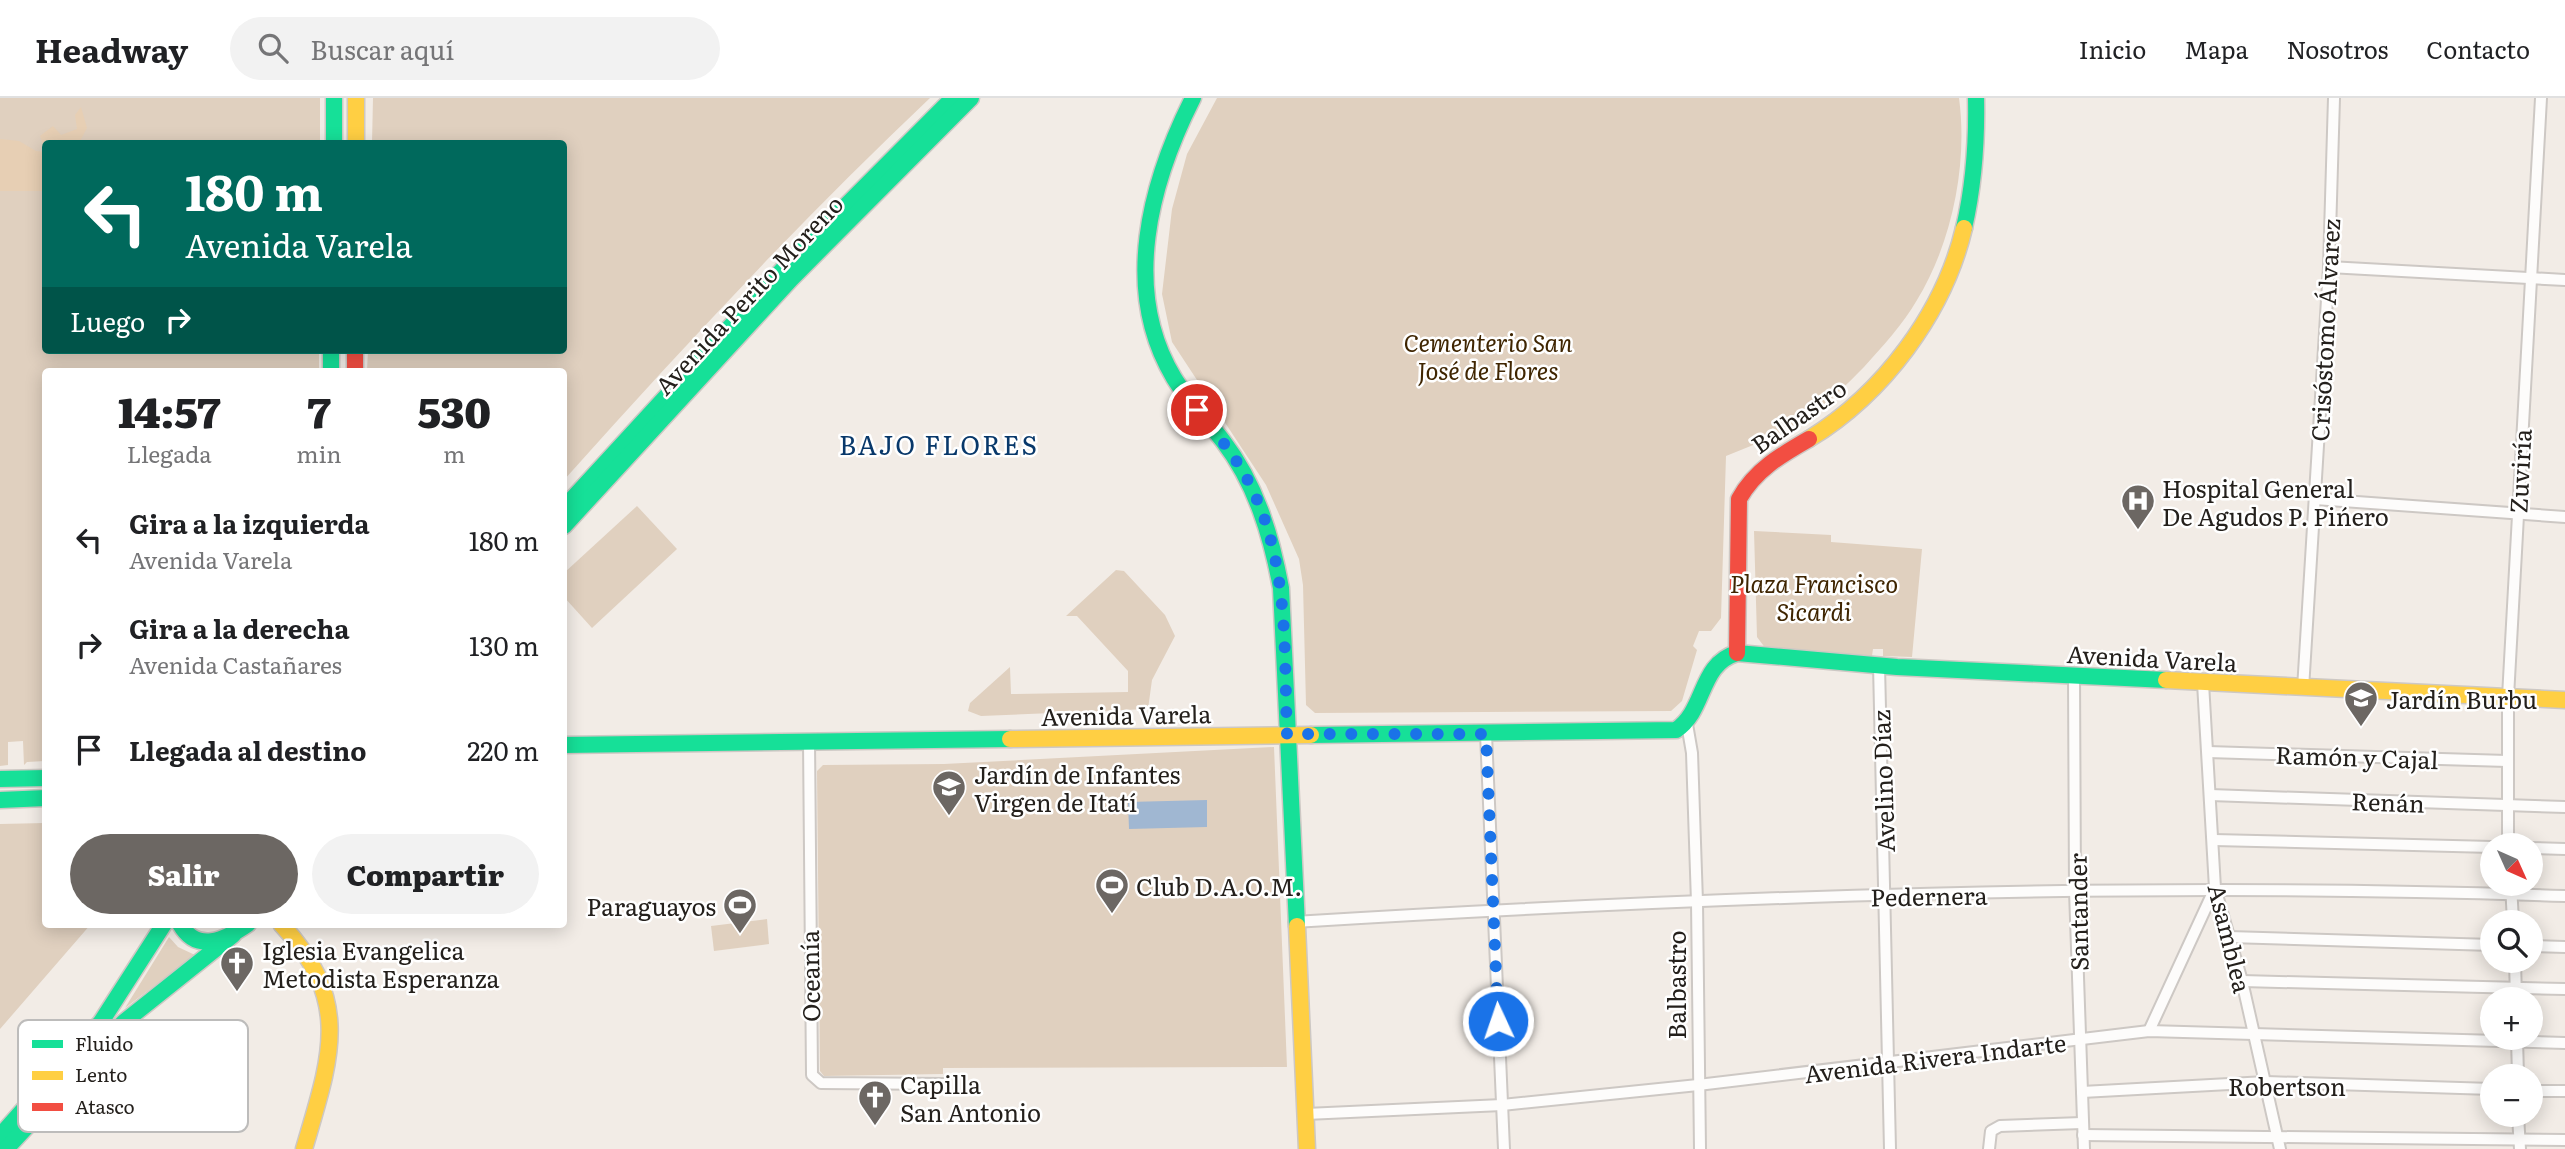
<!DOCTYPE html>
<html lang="es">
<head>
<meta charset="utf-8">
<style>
  body { margin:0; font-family:Literata,serif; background:#f2f2f2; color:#202124; height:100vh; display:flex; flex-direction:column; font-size:26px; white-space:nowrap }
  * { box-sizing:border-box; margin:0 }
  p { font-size:23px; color:#757577 }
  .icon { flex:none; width:38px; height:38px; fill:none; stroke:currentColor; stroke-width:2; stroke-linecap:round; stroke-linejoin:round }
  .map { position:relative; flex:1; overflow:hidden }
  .side { position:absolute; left:42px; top:270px; width:525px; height:560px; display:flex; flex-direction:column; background:#fff; border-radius:7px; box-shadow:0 4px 18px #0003 }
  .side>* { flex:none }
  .banner { position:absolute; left:42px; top:42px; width:525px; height:214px; border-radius:7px; box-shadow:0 4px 18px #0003; background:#00695c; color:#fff; overflow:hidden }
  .needle { width:46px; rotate:135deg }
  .controls { position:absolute; left:2480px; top:735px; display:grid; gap:14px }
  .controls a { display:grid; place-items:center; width:63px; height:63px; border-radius:50%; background:#fff; box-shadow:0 4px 18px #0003; font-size:35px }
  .pin { position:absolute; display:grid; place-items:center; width:60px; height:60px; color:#fff; margin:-30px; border:4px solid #fff; border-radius:50%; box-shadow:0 2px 7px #0007 }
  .me { position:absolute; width:77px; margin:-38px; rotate:357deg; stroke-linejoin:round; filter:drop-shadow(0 0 5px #0008) }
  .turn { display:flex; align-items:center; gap:24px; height:147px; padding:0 28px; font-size:32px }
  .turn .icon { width:91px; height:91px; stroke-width:2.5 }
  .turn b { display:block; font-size:49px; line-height:60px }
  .then { display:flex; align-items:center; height:66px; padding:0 28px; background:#0003; gap:14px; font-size:26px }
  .eta { display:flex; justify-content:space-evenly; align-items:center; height:119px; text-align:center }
  .eta b { font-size:42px; font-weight:800; line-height:49px }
  .cta { display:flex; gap:14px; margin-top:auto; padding:14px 28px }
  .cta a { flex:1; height:80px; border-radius:42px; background:#6c6763; color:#fff; font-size:28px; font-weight:800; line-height:80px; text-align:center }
  .cta a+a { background:#f2f2f2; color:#202124 }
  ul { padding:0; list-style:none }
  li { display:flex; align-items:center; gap:21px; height:105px; padding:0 28px }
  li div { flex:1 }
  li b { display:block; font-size:26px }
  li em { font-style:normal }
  header { display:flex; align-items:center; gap:42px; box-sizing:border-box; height:98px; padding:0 35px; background:#fff; border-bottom:2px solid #e0e0e0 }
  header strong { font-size:33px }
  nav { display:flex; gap:38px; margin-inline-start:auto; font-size:24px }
  .search { width:490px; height:63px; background:#f2f2f2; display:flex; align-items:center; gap:18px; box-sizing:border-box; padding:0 24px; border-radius:38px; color:#757577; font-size:26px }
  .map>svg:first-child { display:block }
  .green { fill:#e0d0bf }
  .forest { fill:#e7cfb4 }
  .water { fill:#a0b7d2 }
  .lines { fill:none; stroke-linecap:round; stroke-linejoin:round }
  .street-casing { stroke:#cdc8c4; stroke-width:14 }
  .fast-casing { stroke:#cdc8c4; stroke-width:19 }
  .slow-casing { stroke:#cdc8c4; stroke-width:19 }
  .jam-casing { stroke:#cdc8c4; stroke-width:19 }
  .street { stroke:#fdfcfb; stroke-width:10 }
  .fast { stroke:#16e098; stroke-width:16 }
  .slow { stroke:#ffcf43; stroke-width:16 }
  .jam { stroke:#f24e42; stroke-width:16 }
  .route { stroke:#1a73e8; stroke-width:12; stroke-dasharray:0 21.6 }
  .labels { text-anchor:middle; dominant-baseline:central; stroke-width:5; stroke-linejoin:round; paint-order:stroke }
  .street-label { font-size:24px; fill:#24201c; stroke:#fff }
  .park-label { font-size:24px; font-style:italic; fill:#3f2501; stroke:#fff }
  .poi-label { font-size:24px; fill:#24201c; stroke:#fff; text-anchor:start }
  .neighbourhood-label { font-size:26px; letter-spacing:2px; fill:#08386a; stroke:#fff }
  .key { fill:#fff; stroke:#bdbcbb; stroke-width:2 }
  .key-label { font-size:19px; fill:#24201c }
</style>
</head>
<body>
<header>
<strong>Headway</strong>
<div class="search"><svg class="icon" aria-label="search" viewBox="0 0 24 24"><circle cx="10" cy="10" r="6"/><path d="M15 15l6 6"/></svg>Buscar aquí</div>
<nav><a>Inicio</a><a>Mapa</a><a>Nosotros</a><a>Contacto</a></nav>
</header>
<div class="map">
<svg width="2565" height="1051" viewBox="0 0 2565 1051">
  <rect width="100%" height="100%" fill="#f2ece6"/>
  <g class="green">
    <path d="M0 0H320V45L46 46V252H319V273H46L45 663 27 664 24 667 23 643 8 644V667L0 668Z"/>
    <path d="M373 0H930C801 122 682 250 564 382V273H367L368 252H564V46L372 45Z"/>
    <path d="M1217 0H1959C1968 66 1952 145 1917 202 1903 226 1883 248 1864 269 1847 286 1828 306 1808 319 1782 335 1754 347 1726 358L1721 520 1711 533H1699L1693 548 1697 552 1682 603 1671 613 1315 615 1306 607 1303 487 1299 461 1266 387 1172 244 1162 196 1172 111 1187 56Z"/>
    <path d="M637 408 677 451 592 530 564 499V475Z"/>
    <path d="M1754 433 1831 437V444L1922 451 1912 559 1883 558V551H1873L1872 558 1766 551 1757 539Z"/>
    <path d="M1116 472 1124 473 1165 517 1175 538 1152 582 1148 611 981 618 968 613 970 605 1010 569 1011 596 1128 594V573L1077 518H1066Z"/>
    <path d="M1274 649 1287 969 943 970V976L824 978 820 973 817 673 823 667 944 666Z"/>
    <path d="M45 725 46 826H91L0 931V726Z"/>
    <path d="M767 821 769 846 714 853 711 828Z"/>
    <path d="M169 839 178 849 195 857 125 910Z"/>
  </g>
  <g class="forest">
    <path d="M81 9 87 30 80 43 91 45 46 46 45 51 40 38 53 28 61 37 77 31 75 17Z"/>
    <path d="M0 41 19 43 36 53 45 54V93H0Z"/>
  </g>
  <path class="water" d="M1207 702V729L1129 731 1128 704Z"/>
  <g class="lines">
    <g class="street-casing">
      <g id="street">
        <path d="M2329 169 2565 182"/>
        <path d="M2315 401 2565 419"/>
        <path d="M1879 567 1890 1051"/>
        <path d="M2074 577 2075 793 2084 1051"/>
        <path d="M2203 585 2215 790 2242 883 2280 1051"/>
        <path d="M2303 591 2329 169 2334 0"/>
        <path d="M1687 626 1692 655 1697 804 1700 1051"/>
        <path d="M1486 636 1504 1051"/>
        <path d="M809 643 812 977 821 985 944 986"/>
        <path d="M2208 654 2507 663"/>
        <path d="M2210 697 2565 709"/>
        <path d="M2214 742 2492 749"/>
        <path d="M2508 747V599L2541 0"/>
        <path d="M2530 750 2565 751"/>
        <path d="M2511 786 2513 824"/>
        <path d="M1294 824C1717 798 2142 783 2565 798"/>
        <path d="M2229 839 2492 847"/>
        <path d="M2530 848 2565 849"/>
        <path d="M2515 863 2516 901"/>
        <path d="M2242 883 2565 891"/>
        <path d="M2149 933 2215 790"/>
        <path d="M2517 940 2518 978"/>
        <path d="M2530 993H2565"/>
        <path d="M2082 994 2266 984 2492 991"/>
        <path d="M1306 1016 1502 1007 1698 987 2149 933 2565 945"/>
        <path d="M2518 1017 2520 1051"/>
        <path d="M2083 1037 2565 1042"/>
        <path d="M1989 1051 1991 1033 2000 1028 2082 1025"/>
      </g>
    </g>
    <g class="fast-casing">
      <g id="fast">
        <path d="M334 0V46"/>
        <path d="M1193 0C1150 85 1121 192 1174 280 1188 303 1207 322 1223 343 1256 386 1271 437 1281 490L1297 828"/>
        <path d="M1964 130C1974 86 1977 45 1976 0"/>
        <path d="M331 252V273"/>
        <path d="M564 410 785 169 953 0"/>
        <path d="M564 428 791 181 971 0"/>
        <path d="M1311 637 1676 632C1706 612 1699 566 1737 555L1897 569 2166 582"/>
        <path d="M564 647 1010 641"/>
        <path d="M0 681 46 680"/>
        <path d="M0 702 46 700"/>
        <path d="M180 826C197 856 225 842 248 826"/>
        <path d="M0 1038 101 924 164 826"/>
        <path d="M6 1051 124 924 233 837"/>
      </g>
    </g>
    <g class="slow-casing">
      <g id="slow">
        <path d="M356 0V46"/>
        <path d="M1809 341C1883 296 1944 215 1964 130"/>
        <path d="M2166 582 2565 602"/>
        <path d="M1010 641 1311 637"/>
        <path d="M281 826C353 903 331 959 304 1051"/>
        <path d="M1297 828 1307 1051"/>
      </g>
    </g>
    <g class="jam-casing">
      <g id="jam">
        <path d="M355 252V273"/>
        <path d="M1737 555 1739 401C1755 372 1781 357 1809 341"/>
      </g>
    </g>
    <use href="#street" class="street"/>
    <use href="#fast" class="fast"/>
    <use href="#slow" class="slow"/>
    <use href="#jam" class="jam"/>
  </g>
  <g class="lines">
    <path class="route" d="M1197 312C1219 338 1240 364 1254 395 1289 470 1284 556 1287 636H1486L1498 923"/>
  </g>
  <defs>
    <g id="hospital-pin" transform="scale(1.75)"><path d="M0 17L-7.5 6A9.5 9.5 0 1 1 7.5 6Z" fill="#6c6763" stroke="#fff"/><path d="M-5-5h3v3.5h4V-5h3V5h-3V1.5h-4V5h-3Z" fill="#fff"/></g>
    <g id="school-pin" transform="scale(1.75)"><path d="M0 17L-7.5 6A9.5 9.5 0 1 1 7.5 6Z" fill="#6c6763" stroke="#fff"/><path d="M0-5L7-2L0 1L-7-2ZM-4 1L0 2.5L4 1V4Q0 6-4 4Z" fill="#fff"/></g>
    <g id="stadium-pin" transform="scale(1.75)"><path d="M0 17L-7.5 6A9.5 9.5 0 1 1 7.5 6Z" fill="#6c6763" stroke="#fff"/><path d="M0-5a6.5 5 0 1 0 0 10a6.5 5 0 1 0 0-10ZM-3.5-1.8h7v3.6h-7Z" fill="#fff"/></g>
    <g id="church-pin" transform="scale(1.75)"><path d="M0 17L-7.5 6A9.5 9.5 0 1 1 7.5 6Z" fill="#6c6763" stroke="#fff"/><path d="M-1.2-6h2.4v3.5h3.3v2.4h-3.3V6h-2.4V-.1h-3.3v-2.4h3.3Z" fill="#fff"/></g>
  </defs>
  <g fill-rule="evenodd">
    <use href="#hospital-pin" x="2138" y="403"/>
    <use href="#school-pin" x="2361" y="600"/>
    <use href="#school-pin" x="949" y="689"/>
    <use href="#stadium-pin" x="1112" y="787"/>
    <use href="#stadium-pin" x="740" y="807"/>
    <use href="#church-pin" x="237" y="865"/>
    <use href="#church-pin" x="875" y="999"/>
  </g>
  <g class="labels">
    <g class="street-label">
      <text transform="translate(748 196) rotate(-47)">Avenida Perito Moreno</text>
      <text transform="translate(2324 232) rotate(-87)">Crisóstomo Álvarez</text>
      <text transform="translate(1798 317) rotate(-35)">Balbastro</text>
      <text transform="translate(2519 373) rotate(-87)">Zuviría</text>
      <text transform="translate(2152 559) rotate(3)">Avenida Varela</text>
      <text transform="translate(1126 616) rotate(-1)">Avenida Varela</text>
      <text transform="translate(2357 658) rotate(2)">Ramón y Cajal</text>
      <text transform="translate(1882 683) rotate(-92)">Avelino Díaz</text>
      <text transform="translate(2388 703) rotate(2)">Renán</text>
      <text transform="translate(1929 797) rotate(-1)">Pedernera</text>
      <text transform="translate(2077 814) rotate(-91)">Santander</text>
      <text transform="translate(2231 840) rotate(76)">Asamblea</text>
      <text transform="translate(809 878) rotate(-91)">Oceanía</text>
      <text transform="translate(1675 887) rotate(-90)">Balbastro</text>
      <text transform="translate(1935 959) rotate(-7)">Avenida Rivera Indarte</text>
      <text x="2287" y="987">Robertson</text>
    </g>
    <g class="park-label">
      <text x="1488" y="243">Cementerio San<tspan x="1488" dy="28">José de Flores</tspan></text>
      <text x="1814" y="484">Plaza Francisco<tspan x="1814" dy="28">Sicardi</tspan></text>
    </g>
    <g class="poi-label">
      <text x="2162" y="389">Hospital General<tspan x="2162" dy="28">De Agudos P. Pińero</tspan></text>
      <text x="2386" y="600">Jardín Burbu</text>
      <text x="974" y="675">Jardín de Infantes<tspan x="974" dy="28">Virgen de Itatí</tspan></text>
      <text x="1136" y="787">Club D.A.O.M.</text>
      <text x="716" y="807" text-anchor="end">Paraguayos</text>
      <text x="262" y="851">Iglesia Evangelica<tspan x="262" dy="28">Metodista Esperanza</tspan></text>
      <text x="900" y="985">Capilla<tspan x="900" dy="28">San Antonio</tspan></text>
    </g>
    <g class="neighbourhood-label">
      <text x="939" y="345">BAJO FLORES</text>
    </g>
  </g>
  <rect x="18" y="922" width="230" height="112" rx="10" class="key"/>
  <rect x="32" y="942" width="31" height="8" fill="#16e098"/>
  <rect x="32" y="973" width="31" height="9" fill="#ffcf43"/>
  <rect x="32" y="1005" width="31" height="8" fill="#f24e42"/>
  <g class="key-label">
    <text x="75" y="953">Fluido</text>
    <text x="75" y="984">Lento</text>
    <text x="75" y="1016">Atasco</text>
  </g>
</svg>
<div class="controls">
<a><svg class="needle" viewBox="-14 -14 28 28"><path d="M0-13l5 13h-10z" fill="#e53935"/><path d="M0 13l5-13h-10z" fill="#757577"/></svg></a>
<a><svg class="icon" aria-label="search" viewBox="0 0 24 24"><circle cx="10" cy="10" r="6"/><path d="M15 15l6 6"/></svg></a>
<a>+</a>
<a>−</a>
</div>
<div class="pin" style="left:1197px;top:312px;background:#d93025"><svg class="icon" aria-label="arrive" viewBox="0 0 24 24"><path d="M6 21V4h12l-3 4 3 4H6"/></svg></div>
<svg class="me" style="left:1498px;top:923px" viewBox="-20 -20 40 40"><circle r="17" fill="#1a73e8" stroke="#fff" stroke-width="3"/><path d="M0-11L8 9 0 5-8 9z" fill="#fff"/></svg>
<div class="banner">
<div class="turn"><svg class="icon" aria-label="left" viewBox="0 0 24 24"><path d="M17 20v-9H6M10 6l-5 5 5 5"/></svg><div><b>180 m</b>Avenida Varela</div></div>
<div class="then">Luego<svg class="icon" aria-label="right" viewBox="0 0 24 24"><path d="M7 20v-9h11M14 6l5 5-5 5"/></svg></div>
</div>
<section class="side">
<div class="eta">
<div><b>14:57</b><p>Llegada</p></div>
<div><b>7</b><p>min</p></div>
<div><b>530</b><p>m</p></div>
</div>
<ul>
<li><svg class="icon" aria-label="left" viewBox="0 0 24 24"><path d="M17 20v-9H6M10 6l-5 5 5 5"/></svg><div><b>Gira a la izquierda</b><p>Avenida Varela</p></div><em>180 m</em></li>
<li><svg class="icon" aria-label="right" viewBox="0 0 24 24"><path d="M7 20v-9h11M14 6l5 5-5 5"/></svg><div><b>Gira a la derecha</b><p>Avenida Castañares</p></div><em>130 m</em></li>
<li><svg class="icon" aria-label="arrive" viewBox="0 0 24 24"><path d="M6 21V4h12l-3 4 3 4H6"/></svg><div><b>Llegada al destino</b></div><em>220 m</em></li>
</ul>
<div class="cta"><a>Salir</a><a>Compartir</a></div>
</section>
</div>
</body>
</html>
